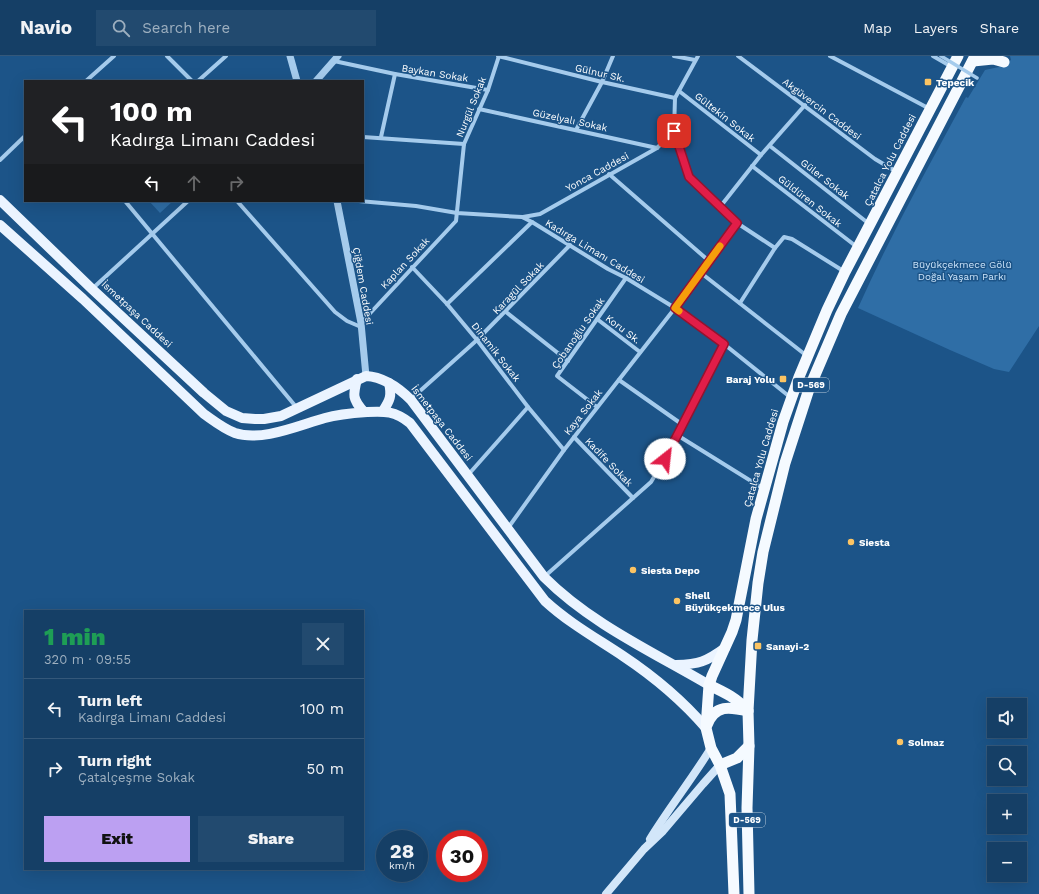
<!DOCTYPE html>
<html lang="en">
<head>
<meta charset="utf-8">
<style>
  body { margin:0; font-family:"Work Sans",sans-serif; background:#224a6f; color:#f1f3f6; height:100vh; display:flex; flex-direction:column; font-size:15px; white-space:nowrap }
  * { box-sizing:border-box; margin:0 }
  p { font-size:13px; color:#9dafbf }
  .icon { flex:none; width:22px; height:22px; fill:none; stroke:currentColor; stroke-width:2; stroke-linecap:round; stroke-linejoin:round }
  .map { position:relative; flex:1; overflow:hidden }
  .details { position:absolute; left:24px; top:554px; width:340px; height:260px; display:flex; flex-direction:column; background:#153f66; border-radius:0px; box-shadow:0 4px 16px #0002,0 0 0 1px #34587a }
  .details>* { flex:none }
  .guide { position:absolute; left:24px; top:24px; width:340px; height:122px; border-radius:0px; box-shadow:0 4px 16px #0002,0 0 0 1px #34587a; background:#202124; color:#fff; overflow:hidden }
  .tools { position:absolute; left:987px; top:642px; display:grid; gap:8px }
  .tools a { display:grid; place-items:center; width:40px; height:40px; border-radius:0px; background:#153f66; box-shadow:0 4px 16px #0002,0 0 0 1px #34587a; font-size:20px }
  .speed { position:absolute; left:376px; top:774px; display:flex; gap:8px; font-size:20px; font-weight:700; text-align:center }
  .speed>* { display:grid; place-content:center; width:52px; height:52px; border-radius:50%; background:#153f66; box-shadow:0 4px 16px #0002,0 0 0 1px #34587a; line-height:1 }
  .speed small { font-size:10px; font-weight:400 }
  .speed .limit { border:6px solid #d22; background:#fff; color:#111 }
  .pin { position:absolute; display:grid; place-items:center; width:34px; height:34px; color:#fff; margin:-17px; border-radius:8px; box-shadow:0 2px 6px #0006 }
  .me { position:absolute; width:44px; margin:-22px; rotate:29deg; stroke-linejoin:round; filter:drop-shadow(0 0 3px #0008) }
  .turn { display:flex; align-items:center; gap:14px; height:84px; padding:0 20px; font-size:18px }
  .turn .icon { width:52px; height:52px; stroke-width:2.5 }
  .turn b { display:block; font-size:28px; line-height:34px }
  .lanes { display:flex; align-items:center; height:38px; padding:0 20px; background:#0003; justify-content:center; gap:20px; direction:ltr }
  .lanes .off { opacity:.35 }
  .round { display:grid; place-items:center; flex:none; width:42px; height:42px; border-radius:0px; background:#224a6f }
  .overview { display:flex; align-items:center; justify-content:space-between; height:68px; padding:0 20px }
  h1 { font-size:24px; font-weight:800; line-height:30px; color:#1e9e55 }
  .button { display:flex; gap:8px; margin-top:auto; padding:8px 20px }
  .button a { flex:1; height:46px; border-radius:0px; background:#bca0f2; color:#111; font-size:16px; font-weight:800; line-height:46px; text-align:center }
  .button a+a { background:#224a6f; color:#f1f3f6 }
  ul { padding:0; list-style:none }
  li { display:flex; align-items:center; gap:12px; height:60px; padding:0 20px; border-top:1px solid #34587a }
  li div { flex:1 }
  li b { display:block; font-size:15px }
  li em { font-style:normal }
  header { display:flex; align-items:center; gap:24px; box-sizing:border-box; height:56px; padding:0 20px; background:#153f66; border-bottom:1px solid #34587a }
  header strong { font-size:19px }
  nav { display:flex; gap:22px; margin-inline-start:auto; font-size:14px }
  .search { width:280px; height:36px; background:#224a6f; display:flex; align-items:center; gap:10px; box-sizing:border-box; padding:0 14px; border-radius:0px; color:#9dafbf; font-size:15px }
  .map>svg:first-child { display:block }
  .green { fill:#2f6ea6 }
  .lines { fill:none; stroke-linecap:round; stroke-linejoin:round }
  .minor { stroke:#a5cbec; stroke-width:4 }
  .tertiary { stroke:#a5cbec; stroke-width:7 }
  .secondary { stroke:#d2e6f9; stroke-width:8 }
  .primary { stroke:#ebf4ff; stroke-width:10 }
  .trunk { stroke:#f5faff; stroke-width:11 }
  .pedestrian-bridge { stroke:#a5cbec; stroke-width:3.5 }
  .route-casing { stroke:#92132f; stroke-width:10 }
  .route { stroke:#e11d48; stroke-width:7 }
  .slow { stroke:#f59e0b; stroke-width:7 }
  .poi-dot { fill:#fcc463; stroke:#1c5488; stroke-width:1.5 }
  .labels { text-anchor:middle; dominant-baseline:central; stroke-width:3; stroke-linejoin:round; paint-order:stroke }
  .shield { fill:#1c5488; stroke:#bbccdb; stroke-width:1 }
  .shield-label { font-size:9px; font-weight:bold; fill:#fff }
  .street-label { font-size:10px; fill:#fff; stroke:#1c5488 }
  .poi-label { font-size:10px; font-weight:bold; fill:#fff; stroke:#1c5488; text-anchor:start }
  .park-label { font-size:10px; fill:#cbe3f9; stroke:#1c5488 }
</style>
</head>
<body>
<header>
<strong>Navio</strong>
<div class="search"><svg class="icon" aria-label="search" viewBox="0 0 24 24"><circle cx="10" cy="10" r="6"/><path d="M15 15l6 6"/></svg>Search here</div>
<nav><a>Map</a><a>Layers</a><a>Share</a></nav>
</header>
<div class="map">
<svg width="1039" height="838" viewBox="0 0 1039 838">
  <rect width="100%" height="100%" fill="#1c5488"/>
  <g class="green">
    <path d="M1010 0H1039V270L1009 316 994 313 950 294 858 252C890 180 928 111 966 41L968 42 985 14 999 11 1011 4Z"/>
    <path d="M149 145H173L160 157Z"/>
  </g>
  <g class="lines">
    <g class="minor">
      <path d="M167 0 192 25"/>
      <path d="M498 0 602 26 675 42"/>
      <path d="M674 0 695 4"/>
      <path d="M698 0 675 42 674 75 689 121 737 167 775 192 784 181 792 183 845 216"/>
      <path d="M738 0 875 103 897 116"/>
      <path d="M830 0 930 53"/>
      <path d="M933 0 952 11"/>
      <path d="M334 5 395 18 488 34"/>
      <path d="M86 25 114 0"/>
      <path d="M198 25 226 0"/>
      <path d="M679 35 761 99"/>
      <path d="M479 53 657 92"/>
      <path d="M576 74 602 26 613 0"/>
      <path d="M363 81 464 88"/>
      <path d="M381 81 395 18"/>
      <path d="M770 90 868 167"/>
      <path d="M0 104 25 80"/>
      <path d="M752 110 857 191"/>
      <path d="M609 118 709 205"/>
      <path d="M125 145 297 352"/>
      <path d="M237 145 335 256 347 265 361 271"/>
      <path d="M359 145 416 150 457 157 522 161 532 166 608 213 626 222 675 252 724 288 790 341"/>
      <path d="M720 151 761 99 805 49"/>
      <path d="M523 161 540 158 657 92 674 75"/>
      <path d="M412 211 447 248 477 284 528 351 564 394"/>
      <path d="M701 217 807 300"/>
      <path d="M92 233 188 145"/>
      <path d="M740 247 775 192"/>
      <path d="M447 248 532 166"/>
      <path d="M506 256 568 305"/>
      <path d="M597 263 640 296"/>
      <path d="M361 267 456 165 464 88 488 34 499 0"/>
      <path d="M619 324 683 369"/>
      <path d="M411 343 477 284 570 189"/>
      <path d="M597 351 557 320 626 222"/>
      <path d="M677 379 764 433"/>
      <path d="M574 381 633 442"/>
      <path d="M468 419 528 351"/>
      <path d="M508 472 564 394 675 252 737 167"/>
      <path d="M544 521 651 426 672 391 724 288"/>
    </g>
    <g class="tertiary">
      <path d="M290 0 297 25"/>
      <path d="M316 25 338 0"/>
      <path d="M337 145 361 267 366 320"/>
    </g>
    <g class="secondary">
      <path d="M650 783C669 752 692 723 711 692"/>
      <path d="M606 838 644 793 663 775 703 728 720 709"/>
    </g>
    <g class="primary">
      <path d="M0 144 92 233 204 337 226 355 242 362 255 363H264L281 360 366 320C384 321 398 331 411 344L544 521C591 568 653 596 709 629"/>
      <path d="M0 169 83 243 204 358C214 365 224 373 235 377 262 386 299 369 325 362 339 358 353 357 367 356 385 355 395 355 410 367L545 545C569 567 596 582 623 600 653 620 682 644 706 672"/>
      <path d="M357 323C353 339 352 343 364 356"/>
      <path d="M383 355C390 344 392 340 389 327"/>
      <path d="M676 609C699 608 706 606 725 592"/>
    </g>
    <g class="trunk">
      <path d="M973 5 993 3 1004 6"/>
      <path d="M709 629C724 636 737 642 748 655"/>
      <path d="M707 669C715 648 730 651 748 655"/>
      <path d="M720 709 737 702 749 690"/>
      <path d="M734 838 730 738 720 709 711 692 706 672 709 629 712 620 732 576 736 564 756 463 783 366 799 321 827 254 845 216 958 0"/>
      <path d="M749 838 747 752 749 690 748 655 752 584 758 527 763 496 785 407 809 333 841 258 975 0"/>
    </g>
    <path class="pedestrian-bridge" d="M941 0 977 22"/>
  </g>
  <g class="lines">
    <g class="route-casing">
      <path id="route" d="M665 403 724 288 675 252 737 167 689 121 674 75"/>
    </g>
    <use href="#route" class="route"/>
    <path class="slow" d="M679 255 675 252 720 190"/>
  </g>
  <g class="poi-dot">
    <rect x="924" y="22" width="8" height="8" rx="2"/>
    <rect x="779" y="319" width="8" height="8" rx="2"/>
    <circle cx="851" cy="486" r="4"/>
    <circle cx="633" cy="514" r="4"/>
    <circle cx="677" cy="545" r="4"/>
    <rect x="754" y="586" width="8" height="8" rx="2"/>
    <circle cx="900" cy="686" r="4"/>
  </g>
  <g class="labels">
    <g class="shield">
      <rect x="793" y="322" width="36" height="14" rx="3"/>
      <rect x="729" y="757" width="36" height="14" rx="3"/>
    </g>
    <g class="shield-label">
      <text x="811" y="329">D-569</text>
      <text x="747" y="764">D-569</text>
    </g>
    <g class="street-label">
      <text transform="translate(435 17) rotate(9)">Baykan Sokak</text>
      <text transform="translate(600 17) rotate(13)">Gülnur Sk.</text>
      <text transform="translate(471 51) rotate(-68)">Nurgül Sokak</text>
      <text transform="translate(822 53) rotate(37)">Akgüvercin Caddesi</text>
      <text transform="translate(725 61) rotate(38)">Gültekin Sokak</text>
      <text transform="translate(570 64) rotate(12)">Güzelyalı Sokak</text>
      <text transform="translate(890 104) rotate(-63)">Çatalca Yolu Caddesi</text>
      <text transform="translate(597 116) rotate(-29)">Yonca Caddesi</text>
      <text transform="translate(825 123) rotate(38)">Güler Sokak</text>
      <text transform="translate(810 145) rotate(38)">Güldüren Sokak</text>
      <text transform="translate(595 195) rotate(31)">Kadırga Limanı Caddesi</text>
      <text transform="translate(405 207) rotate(-47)">Kaplan Sokak</text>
      <text transform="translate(363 230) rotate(80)">Çiğdem Caddesi</text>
      <text transform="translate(518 232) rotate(-46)">Karagül Sokak</text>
      <text transform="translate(137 258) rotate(43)">İsmetpaşa Caddesi</text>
      <text transform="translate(623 273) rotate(37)">Koru Sk.</text>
      <text transform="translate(578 277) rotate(-55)">Çobanoğlu Sokak</text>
      <text transform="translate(496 296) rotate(52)">Dinamik Sokak</text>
      <text transform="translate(583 356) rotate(-52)">Kaya Sokak</text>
      <text transform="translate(442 367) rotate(52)">İsmetpaşa Caddesi</text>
      <text transform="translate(761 402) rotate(-74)">Çatalca Yolu Caddesi</text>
      <text transform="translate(609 406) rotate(46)">Kadife Sokak</text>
    </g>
    <g class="poi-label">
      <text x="936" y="26">Tepecik</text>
      <text x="775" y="323" text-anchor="end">Baraj Yolu</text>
      <text x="859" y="486">Siesta</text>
      <text x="641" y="514">Siesta Depo</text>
      <text x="685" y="539">Shell<tspan x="685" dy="12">Büyükçekmece Ulus</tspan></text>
      <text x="766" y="590">Sanayi-2</text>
      <text x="908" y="686">Solmaz</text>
    </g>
    <g class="park-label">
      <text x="962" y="208">Büyükçekmece Gölü<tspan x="962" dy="12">Doğal Yaşam Parkı</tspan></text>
    </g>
  </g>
</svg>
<div class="tools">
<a><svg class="icon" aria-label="sound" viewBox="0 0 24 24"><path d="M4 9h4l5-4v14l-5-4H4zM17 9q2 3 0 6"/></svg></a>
<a><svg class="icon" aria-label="search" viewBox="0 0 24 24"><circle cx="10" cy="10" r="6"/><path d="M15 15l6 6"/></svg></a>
<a>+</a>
<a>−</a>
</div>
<div class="speed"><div>28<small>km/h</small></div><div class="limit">30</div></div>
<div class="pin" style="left:674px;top:75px;background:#d93025"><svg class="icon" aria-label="arrive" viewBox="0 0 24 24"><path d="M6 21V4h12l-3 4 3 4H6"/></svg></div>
<svg class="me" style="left:665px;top:403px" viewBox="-20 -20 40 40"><circle r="19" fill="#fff"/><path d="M0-13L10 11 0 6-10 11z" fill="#e11d48"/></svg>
<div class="guide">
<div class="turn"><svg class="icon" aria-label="left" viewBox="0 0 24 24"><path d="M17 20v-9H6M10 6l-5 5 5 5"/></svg><div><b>100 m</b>Kadırga Limanı Caddesi</div></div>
<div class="lanes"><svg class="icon" aria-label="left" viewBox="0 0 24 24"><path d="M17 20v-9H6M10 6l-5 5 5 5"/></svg><svg class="icon off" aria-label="ahead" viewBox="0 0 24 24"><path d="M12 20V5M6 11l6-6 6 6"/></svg><svg class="icon off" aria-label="right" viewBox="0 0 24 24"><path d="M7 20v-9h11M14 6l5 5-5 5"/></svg></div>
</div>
<section class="details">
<div class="overview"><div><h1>1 min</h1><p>320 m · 09:55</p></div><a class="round"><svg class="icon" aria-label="close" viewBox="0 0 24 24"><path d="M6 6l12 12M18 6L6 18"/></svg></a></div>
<ul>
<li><svg class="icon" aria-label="left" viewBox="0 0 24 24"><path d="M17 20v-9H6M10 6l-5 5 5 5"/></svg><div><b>Turn left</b><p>Kadırga Limanı Caddesi</p></div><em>100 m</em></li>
<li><svg class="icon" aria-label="right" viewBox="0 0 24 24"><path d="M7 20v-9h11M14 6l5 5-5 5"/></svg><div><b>Turn right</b><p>Çatalçeşme Sokak</p></div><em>50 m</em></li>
</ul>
<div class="button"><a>Exit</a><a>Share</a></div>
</section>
</div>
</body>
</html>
